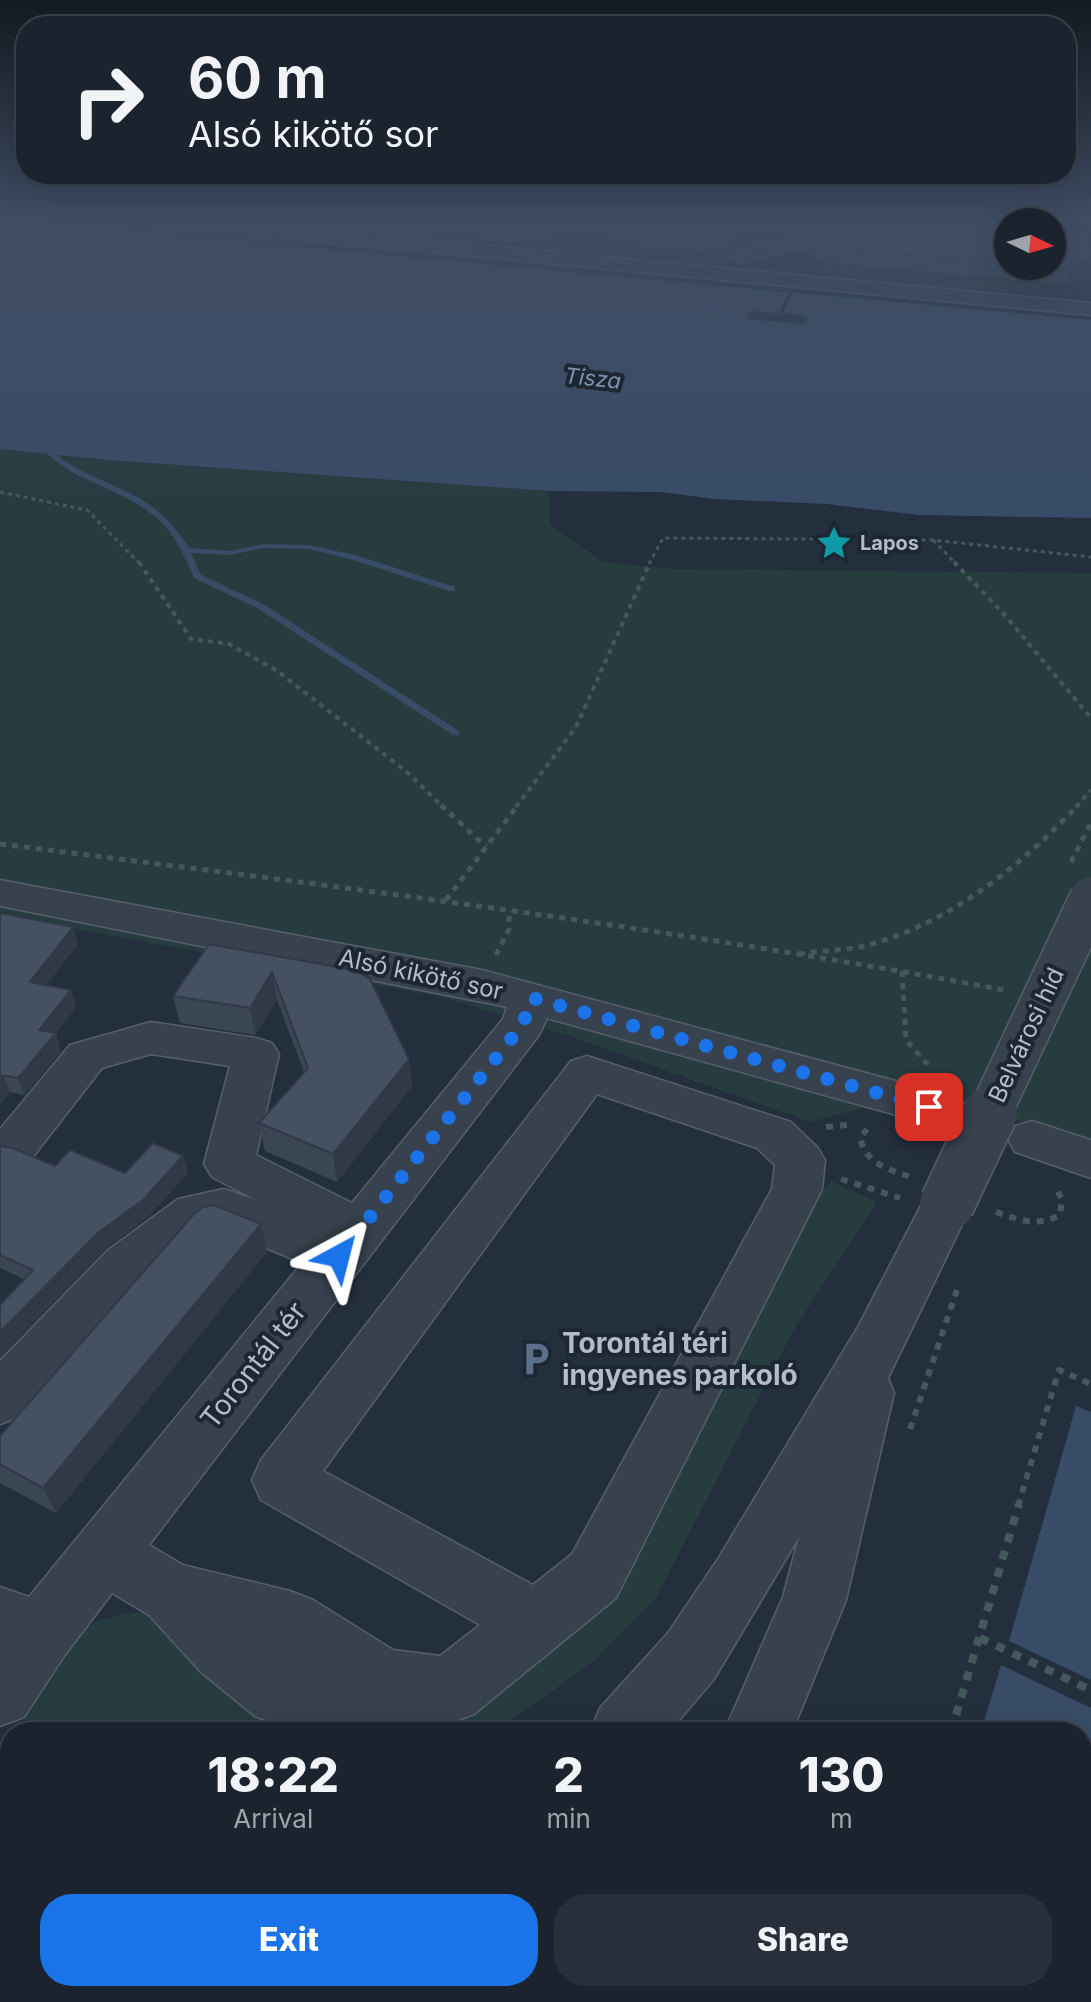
<!DOCTYPE html>
<html lang="en">
<head>
<meta charset="utf-8">
<style>
  body { margin:0; font-family:Inter,sans-serif; background:#282f3a; color:#f1f3f6; height:100vh; display:flex; flex-direction:column; font-size:30px; white-space:nowrap }
  * { box-sizing:border-box; margin:0 }
  p { font-size:26px; color:#a0a4aa }
  .icon { flex:none; width:44px; height:44px; fill:none; stroke:currentColor; stroke-width:2; stroke-linecap:round; stroke-linejoin:round }
  .map { position:relative; flex:1; overflow:hidden }
  .side { position:absolute; left:0px; top:1722px; width:1092px; height:280px; display:flex; flex-direction:column; background:#1b232e; border-radius:32px 32px 0 0; box-shadow:0 8px 32px #0002,0 0 0 2px #39404a }
  .side>* { flex:none }
  .guide { position:absolute; left:16px; top:16px; width:1060px; height:168px; border-radius:32px; box-shadow:0 8px 32px #0002,0 0 0 2px #39404a; background:#1b232e; color:#f1f3f6; overflow:hidden }
  .needle { width:52px; rotate:95deg }
  .controls { position:absolute; left:994px; top:208px; display:grid; gap:16px }
  .controls a { display:grid; place-items:center; width:72px; height:72px; border-radius:50%; background:#1b232e; box-shadow:0 8px 32px #0002,0 0 0 2px #39404a; font-size:40px }
  .pin { position:absolute; display:grid; place-items:center; width:68px; height:68px; color:#fff; margin:-34px; border-radius:16px; box-shadow:0 4px 12px #0006 }
  .me { position:absolute; width:88px; margin:-44px; rotate:38deg; stroke-linejoin:round; filter:drop-shadow(0 0 6px #0008) }
  .turn { display:flex; align-items:center; gap:28px; height:168px; padding:0 40px; font-size:36px }
  .turn .icon { width:104px; height:104px; stroke-width:2.5 }
  .turn b { display:block; font-size:56px; line-height:68px }
  .eta { display:flex; justify-content:space-evenly; align-items:center; height:136px; text-align:center }
  .eta b { font-size:48px; font-weight:800; line-height:56px }
  .cta { display:flex; gap:16px; margin-top:auto; padding:16px 40px }
  .cta a { flex:1; height:92px; border-radius:32px; background:#1a73e8; color:#fff; font-size:32px; font-weight:800; line-height:92px; text-align:center }
  .cta a+a { background:#282f3a; color:#f1f3f6 }
  .map>svg:first-child { display:block }
  .medical { fill:#32303f }
  .green { fill:#263c3f }
  .water { fill:#394c67 }
  .pier { fill:#242f3e }
  .lines { fill:none; stroke-linecap:round; stroke-linejoin:round }
  .stream { fill:#394c67; fill-rule:evenodd }
  .minor-casing { stroke:#565f6c; stroke-width:3 }
  .path-far5 { stroke:#44595c; stroke-width:2; stroke-dasharray:3 3; stroke-linecap:butt }
  .path-far4 { stroke:#44595c; stroke-width:3; stroke-dasharray:4 4; stroke-linecap:butt }
  .path-far3 { stroke:#44595c; stroke-width:4; stroke-dasharray:5 5; stroke-linecap:butt }
  .path-far2 { stroke:#44595c; stroke-width:5; stroke-dasharray:6 6; stroke-linecap:butt }
  .path-far1 { stroke:#44595c; stroke-width:6; stroke-dasharray:7 7; stroke-linecap:butt }
  .path { stroke:#44595c; stroke-width:8; stroke-dasharray:9 9; stroke-linecap:butt }
  .minor { fill:#38414e; fill-rule:evenodd }
  .minor-bridge-far1-casing { stroke:#565f6c; stroke-width:45; stroke-linecap:butt }
  .minor-bridge-casing { stroke:#565f6c; stroke-width:57; stroke-linecap:butt }
  .path-bridge { stroke:#44595c; stroke-width:5; stroke-dasharray:6 6; stroke-linecap:butt }
  .minor-bridge-far1 { stroke:#38414e; stroke-width:42 }
  .minor-bridge { stroke:#38414e; stroke-width:54 }
  .wall { fill:#3b4654; fill-rule:evenodd }
  .shaded-wall { fill:#303945 }
  .building { fill:#455162; stroke:#303945; stroke-width:2 }
  .route { stroke:#1a73e8; stroke-width:14; stroke-dasharray:0 25.2 }
  .labels { text-anchor:middle; dominant-baseline:central; stroke-width:8; stroke-linejoin:round; paint-order:stroke }
  .far-poi-label { font-size:20px; font-weight:bold; fill:#b4bcc9; stroke:#1d2633; text-anchor:start }
  .far-water-label { font-size:22px; font-style:italic; fill:#7c92b1; stroke:#1d2633 }
  .street-label { font-size:24px; fill:#b4bcc9; stroke:#1d2633 }
  .near-poi-label { font-size:28px; font-weight:bold; fill:#b4bcc9; stroke:#1d2633; text-anchor:start }
  .near-street-label { font-size:28px; fill:#b4bcc9; stroke:#1d2633 }
</style>
</head>
<body>
<div class="map">
<svg width="1091" height="2002" viewBox="0 0 1091 2002">
  <rect width="100%" height="100%" fill="#242f3e"/>
  <path class="medical" d="M351 220H544L506 234Z"/>
  <g class="green">
    <path d="M239 220H351L501 234 495 242Z"/>
    <path d="M550 234 590 243 722 256 733 266 532 247 536 240Z"/>
    <path d="M812 263 1059 286C1036 302 859 277 820 274Z"/>
    <path d="M0 449 108 460 549 491 550 525 603 562 674 569 1091 573V1145L926 1091 810 1122 564 1034 442 997 0 915Z"/>
    <path d="M831 1181 877 1202 793 1331 656 1598 594 1661 512 1720 486 1732H415L624 1579 819 1195Z"/>
    <path d="M150 1611 342 1732H22C22 1712 63 1648 78 1634 98 1617 125 1613 150 1611Z"/>
    <path d="M551 1992H623L619 2002H537Z"/>
  </g>
  <g class="water">
    <path d="M0 220 1091 320V518L920 515 827 504 715 499 661 492 549 491 108 460 0 449Z"/>
    <path d="M1076 1406 1091 1412V1680L1009 1641Z"/>
    <path d="M1001 1665 1091 1708V1842L1082 1837V1732H981Z"/>
  </g>
  <path class="pier" d="M790 288H794L783 313 808 316 804 324 746 319 750 311 779 313Z"/>
  <g class="lines">
    <path class="stream" d="M39 442H43C71 474 111 480 146 502 164 514 177 530 189 548L230 551 263 544 309 545 355 555 455 587V591H449L350 559 309 549 263 548 230 555 191 553 201 575 263 604 459 731V735H453L257 608 194 578C185 558 178 540 163 524 127 487 70 484 37 443Z"/>
    <g class="minor-casing">
      <g id="minor">
        <path d="M146 220H216L1091 303V315L155 226Z"/>
        <path d="M548 220H575L572 224C550 233 502 251 482 231L491 225 527 228Z"/>
        <path d="M874 220H908L905 224 741 262 731 256 734 252Z"/>
        <path d="M0 880 482 970 929 1090 946 1095 953 1107 946 1119 929 1124 547 1018 539 1035 149 1545 183 1565 290 1591 313 1600 393 1650 440 1656 480 1625 261 1500 252 1480 261 1460 571 1061 587 1056 791 1122 817 1147 825 1160 822 1189 616 1598 474 1714 426 1732H299L279 1725 255 1716 201 1672 149 1615 112 1593 64 1656 24 1717 0 1726V1587L29 1597 302 1263 221 1229 209 1231 145 1281 20 1417 0 1424V1361L107 1251 178 1199 224 1189 256 1200 212 1177 204 1164 230 1066 151 1054 102 1068 32 1158 15 1163 0 1159V1129L70 1045 151 1022 256 1038 272 1043 279 1054 256 1155 352 1203 503 1019 507 1007 0 906ZM597 1094 757 1148 775 1165 772 1189 572 1554 533 1585 323 1471Z"/>
        <path d="M1032 1121 1091 1140V1178L1015 1152 1008 1139 1015 1126Z"/>
        <path d="M947 1184 965 1190 972 1204 888 1378 894 1393 846 1600 792 1732H724L783 1597 799 1537 714 1679 669 1732H590L600 1708 668 1633 718 1559 858 1327 929 1190Z"/>
        <path d="M0 1767 10 1771V1891L0 1893Z"/>
        <rect x="0" y="1896" width="10" height="74"/>
        <path d="M412 1992H536L534 2002H408Z"/>
        <path d="M621 1992H697L695 2002H619Z"/>
      </g>
    </g>
    <path class="path-far5" d="M645 306 748 315"/>
    <g class="path-far4">
      <path d="M0 492 87 510 140 564"/>
      <path d="M933 540 956 564"/>
      <path d="M649 564 663 538 933 540 1091 557"/>
    </g>
    <g class="path-far3">
      <path d="M139 562 191 639 229 644 276 670 407 772 443 807"/>
      <path d="M954 562 1003 613 1091 718"/>
      <path d="M516 807 576 727 650 562"/>
      <path d="M1076 807 1091 790"/>
    </g>
    <g class="path-far2">
      <path d="M441 805 486 847"/>
      <path d="M0 844C336 886 671 928 1004 990"/>
      <path d="M446 900 518 805"/>
      <path d="M799 954C823 950 848 951 872 944 952 921 1022 865 1078 805"/>
      <path d="M496 955 509 929V910"/>
      <path d="M902 971 906 1040 928 1065 927 1070"/>
    </g>
    <g class="path-far1">
      <path d="M826 1127 848 1125"/>
      <path d="M867 1129 860 1138C866 1164 888 1169 911 1177"/>
      <path d="M841 1179 900 1198"/>
      <path d="M996 1212C1018 1220 1038 1227 1060 1215L1062 1199 1055 1187"/>
      <path d="M910 1429 957 1290"/>
      <path d="M1018 1506 1059 1370 1091 1384"/>
    </g>
    <g class="path">
      <path d="M980 1638 1091 1690"/>
      <path d="M951 1732 1019 1504"/>
      <path d="M1082 1873 1091 1878"/>
    </g>
    <use href="#minor" class="minor"/>
    <g class="minor-bridge-far1-casing">
      <path id="minor-bridge-far1" d="M989 1115 1091 898"/>
    </g>
    <g class="minor-bridge-casing">
      <path id="minor-bridge" d="M947 1204 990 1113"/>
    </g>
    <path class="path-bridge" d="M1071 862 1091 823"/>
    <use href="#minor-bridge-far1" class="minor-bridge-far1"/>
    <use href="#minor-bridge" class="minor-bridge"/>
  </g>
  <g class="wall">
    <path d="M478 220H539L527 225Z"/>
    <path d="M556 220H860L733 249 728 255 620 245 621 239 556 233Z"/>
    <path d="M868 220H1091V233L1055 223V224L1091 233 1065 285 819 262 808 250 810 234ZM1008 222 1052 266H1008Z"/>
    <path d="M0 913 78 944 46 985 71 990 76 1007 56 1033 61 1051 24 1095 10 1092 0 1104Z"/>
    <path d="M209 944 354 970 409 1059 412 1086 337 1182 265 1151 259 1123 304 1072 277 1000 255 1035 180 1023 173 996Z"/>
    <path d="M0 1146 55 1166 125 1173 183 1156 188 1173 148 1217 105 1249 0 1357V1305L24 1279 0 1268Z"/>
    <path d="M261 1224 267 1252 56 1513 0 1483V1436Z"/>
    <path d="M1032 1992H1082L1091 2002H1050Z"/>
  </g>
  <g class="shaded-wall">
    <path d="M527 220H539L527 225Z"/>
    <path d="M792 220H860L733 249 728 255 730 239 735 233Z"/>
    <path d="M1091 258V273L1065 285 1069 268Z"/>
    <path d="M73 927 78 944 36 999 30 982Z"/>
    <path d="M272 972 277 1000 255 1035 250 1008Z"/>
    <path d="M71 990 76 1007 53 1037 56 1033 61 1051 24 1095 18 1078 39 1030Z"/>
    <path d="M409 1059 412 1086 337 1182 333 1154Z"/>
    <path d="M3 1075 10 1092 0 1104V1079Z"/>
    <path d="M183 1156 188 1173 148 1217 105 1249 0 1357V1332L99 1232Z"/>
    <path d="M261 1224 267 1252 56 1513 43 1488Z"/>
  </g>
  <g class="building">
    <path d="M589 220H792L735 233 730 239 621 229 632 224Z"/>
    <path d="M868 220H1054L1055 224 1091 233V258L1069 268 1044 266H1052V222H1008V263L821 245 810 234Z"/>
    <path d="M0 913 73 927 30 982 71 990 39 1030 56 1033 18 1078 3 1075 0 1079Z"/>
    <path d="M209 944 354 970 370 979 409 1059 333 1154 259 1123 308 1068 272 972 250 1008 173 996Z"/>
    <path d="M153 1143 183 1156 143 1200 99 1232 0 1332V1305L33 1270 0 1255V1146L13 1148 55 1166 70 1150 125 1173Z"/>
    <path d="M214 1205 261 1224 43 1488 0 1464V1436L194 1214 203 1207Z"/>
    <path d="M1082 1959 1091 1963V2002H1079L1060 1992H1082Z"/>
    <path d="M850 1992H932L949 2002H847Z"/>
  </g>
  <linearGradient id="sky" x2="0" y2="1"><stop stop-color="#141a22"/><stop offset="0.44" stop-color="#3f4d63"/><stop offset="1" stop-color="#3f4d63" stop-opacity="0"/></linearGradient>
  <rect width="1091" height="500" fill="url(#sky)"/>
  <g class="lines">
    <path class="route" d="M339 1256 523 1024 532 998 929 1107"/>
  </g>
  <defs>
    <g id="sight-bare" transform="scale(2.76)"><path d="M0-6L1.8-2.2L6-1.7L2.9 1.2L3.7 5.4L0 3.3L-3.7 5.4L-2.9 1.2L-6-1.7L-1.8-2.2Z" fill="#0f9aa8" stroke="#1d2633" stroke-width="2.5" paint-order="stroke"/></g>
    <g id="parking-bare" transform="scale(2.76)"><path d="M-3.5-5.5H1a3.5 3.5 0 0 1 0 7H-1V5.5H-3.5ZM-1-3.4V-.6H.8a1.4 1.4 0 0 0 0-2.8Z" fill="#5c6f8a" stroke="#1d2633" stroke-width="2.5" paint-order="stroke"/></g>
  </defs>
  <g fill-rule="evenodd">
    <use href="#sight-bare" x="834" y="543"/>
    <use href="#parking-bare" x="536" y="1359"/>
  </g>
  <g class="labels">
    <g class="far-poi-label">
      <text x="860" y="543">Lapos</text>
    </g>
    <g class="far-water-label">
      <text transform="translate(593 378) rotate(6)">Tisza</text>
    </g>
    <g class="street-label">
      <text transform="translate(421 974) rotate(12)">Alsó kikötő sor</text>
      <text transform="translate(1026 1035) rotate(-65)">Belvárosi híd</text>
    </g>
    <g class="near-poi-label">
      <text x="562" y="1343">Torontál téri<tspan x="562" dy="32">ingyenes parkoló</tspan></text>
    </g>
    <g class="near-street-label">
      <text transform="translate(253 1365) rotate(-52)">Torontál tér</text>
    </g>
  </g>
</svg>
<div class="controls">
<a><svg class="needle" viewBox="-14 -14 28 28"><path d="M0-13l5 13h-10z" fill="#e53935"/><path d="M0 13l5-13h-10z" fill="#a0a4aa"/></svg></a>
</div>
<div class="pin" style="left:929px;top:1107px;background:#d93025"><svg class="icon" aria-label="arrive" viewBox="0 0 24 24"><path d="M6 21V4h12l-3 4 3 4H6"/></svg></div>
<svg class="me" style="left:339px;top:1256px" viewBox="-20 -20 40 40"><path d="M0-17L14 15 0 8-14 15z" fill="#1a73e8" stroke="#fff" stroke-width="4"/></svg>
<div class="guide">
<div class="turn"><svg class="icon" aria-label="right" viewBox="0 0 24 24"><path d="M7 20v-9h11M14 6l5 5-5 5"/></svg><div><b>60 m</b>Alsó kikötő sor</div></div>
</div>
<section class="side">
<div class="eta">
<div><b>18:22</b><p>Arrival</p></div>
<div><b>2</b><p>min</p></div>
<div><b>130</b><p>m</p></div>
</div>
<div class="cta"><a>Exit</a><a>Share</a></div>
</section>
</div>
</body>
</html>
